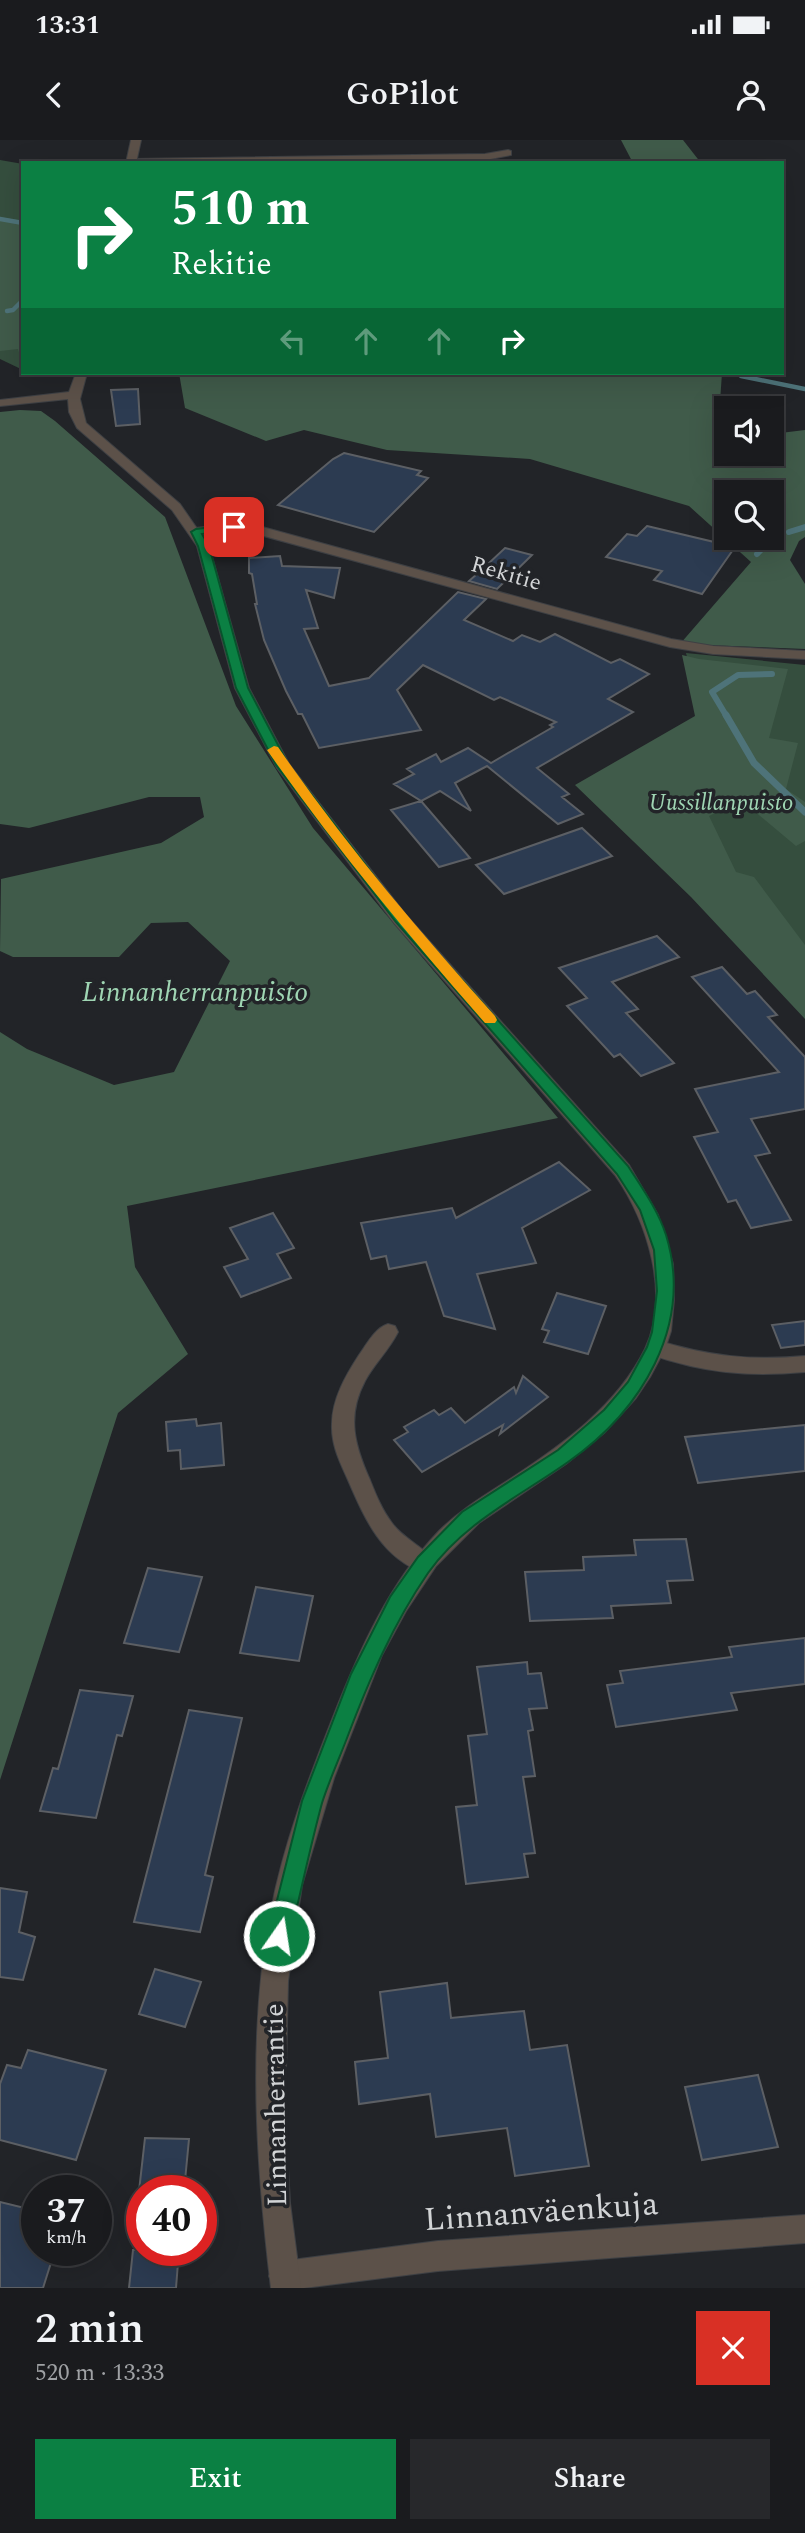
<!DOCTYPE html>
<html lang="en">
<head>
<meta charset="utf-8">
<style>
  body { margin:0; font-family:Spectral,serif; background:#27282b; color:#f1f3f6; height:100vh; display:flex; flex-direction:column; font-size:26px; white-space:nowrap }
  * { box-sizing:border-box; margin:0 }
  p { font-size:23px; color:#9fa1a4 }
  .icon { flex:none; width:38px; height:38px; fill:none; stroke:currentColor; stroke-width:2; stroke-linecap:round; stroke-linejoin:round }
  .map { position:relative; height:2148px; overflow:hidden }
  .sheet { display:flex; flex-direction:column; background:#1a1b1e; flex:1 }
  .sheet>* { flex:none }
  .hud { position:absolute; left:21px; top:21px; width:763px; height:214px; border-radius:0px; box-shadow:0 7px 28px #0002,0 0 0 2px #38393c; background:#0b8043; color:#fff; overflow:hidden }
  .fabs { position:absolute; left:714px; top:256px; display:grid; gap:14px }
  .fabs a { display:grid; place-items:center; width:70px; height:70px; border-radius:0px; background:#1a1b1e; box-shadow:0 7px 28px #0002,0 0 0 2px #38393c; font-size:35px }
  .speed { position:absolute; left:21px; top:2035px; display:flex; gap:14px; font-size:35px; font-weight:700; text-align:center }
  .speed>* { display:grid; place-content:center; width:91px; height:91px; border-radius:50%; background:#1a1b1e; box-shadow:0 7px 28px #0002,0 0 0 2px #38393c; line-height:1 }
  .speed small { font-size:18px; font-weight:400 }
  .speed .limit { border:10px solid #d22; background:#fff; color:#111 }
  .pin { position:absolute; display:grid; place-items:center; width:60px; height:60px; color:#fff; margin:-30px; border-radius:14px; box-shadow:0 4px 10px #0006 }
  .me { position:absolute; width:77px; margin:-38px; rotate:13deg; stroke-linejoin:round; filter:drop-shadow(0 0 5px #0008) }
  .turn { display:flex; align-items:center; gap:24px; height:147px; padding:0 35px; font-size:32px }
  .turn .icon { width:91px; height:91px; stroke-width:2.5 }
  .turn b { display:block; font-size:49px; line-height:60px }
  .lanes { display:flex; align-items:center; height:66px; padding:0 35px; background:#0003; justify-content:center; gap:35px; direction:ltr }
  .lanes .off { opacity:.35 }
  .round { display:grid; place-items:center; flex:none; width:74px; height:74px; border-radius:0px; background:#27282b }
  .head { display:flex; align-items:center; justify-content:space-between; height:119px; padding:0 35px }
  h1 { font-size:42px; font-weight:600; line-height:52px }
  .cta { display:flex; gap:14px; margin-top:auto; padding:14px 35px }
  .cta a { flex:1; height:80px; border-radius:0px; background:#0b8043; color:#fff; font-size:28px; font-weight:600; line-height:80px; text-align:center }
  .cta a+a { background:#27282b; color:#f1f3f6 }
  .status { display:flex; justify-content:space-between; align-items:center; height:49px; padding:0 35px; background:#1a1b1e; direction:ltr }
  .status svg { height:19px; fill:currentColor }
  header { display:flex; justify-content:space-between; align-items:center; height:91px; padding:0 35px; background:#1a1b1e; font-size:32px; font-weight:600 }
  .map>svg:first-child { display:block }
  .green { fill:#354e3e }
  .forest { fill:#405b4a; fill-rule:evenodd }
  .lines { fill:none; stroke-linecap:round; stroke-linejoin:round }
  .stream-far2 { stroke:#4e7379; stroke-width:4.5 }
  .stream-far1 { stroke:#4e7379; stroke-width:6 }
  .stream { stroke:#4e7379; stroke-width:7 }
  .building { fill:#2c3b51; stroke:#5c5f64; stroke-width:2 }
  .minor-casing { stroke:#3e4044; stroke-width:2 }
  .tertiary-casing { stroke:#3e4044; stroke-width:2 }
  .minor { fill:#5c5149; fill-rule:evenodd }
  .tertiary { fill:#5c5149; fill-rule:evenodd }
  .route { fill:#0b8043; stroke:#07532c; stroke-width:2 }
  .slow { fill:#f59e0b }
  .labels { text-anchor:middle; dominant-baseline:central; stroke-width:7; stroke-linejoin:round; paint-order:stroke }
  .far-street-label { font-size:23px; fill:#d2d4d6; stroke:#222428 }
  .far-park-label { font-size:23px; font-style:italic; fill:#9fd5b3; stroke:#222428 }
  .park-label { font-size:28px; font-style:italic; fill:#9fd5b3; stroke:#222428 }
  .street-label { font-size:28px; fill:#d2d4d6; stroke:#222428 }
  .near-street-label { font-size:33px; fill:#d2d4d6; stroke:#222428 }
</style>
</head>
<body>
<div class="status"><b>13:31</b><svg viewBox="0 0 49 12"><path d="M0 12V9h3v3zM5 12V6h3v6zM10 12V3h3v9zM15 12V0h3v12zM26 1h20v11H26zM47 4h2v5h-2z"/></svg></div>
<header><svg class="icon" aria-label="back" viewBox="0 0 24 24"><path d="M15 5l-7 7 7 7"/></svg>GoPilot<svg class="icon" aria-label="person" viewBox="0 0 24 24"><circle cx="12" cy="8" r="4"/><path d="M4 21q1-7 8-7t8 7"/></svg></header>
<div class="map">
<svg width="805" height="2148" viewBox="0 0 805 2148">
  <rect width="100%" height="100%" fill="#222428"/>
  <g class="green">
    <path d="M0 20 23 24V230L0 219Z"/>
    <path d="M686 513 805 525V872L694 753 701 578Z"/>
  </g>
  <g class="forest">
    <path d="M621 0H683L701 23H633Z"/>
    <path d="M0 77 23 81V227L18 209 0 211Z"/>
    <path d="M179 233H722L718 291 726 292V313H772V294L805 290V397L799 401 790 420 805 444V509L680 504 751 422 689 366 530 319 387 310 304 290 266 301 185 268ZM726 352H772V397H726Z"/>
    <path d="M20 270 41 271 55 281 165 377 236 566 313 688 558 978 127 1066 135 1127 188 1214 118 1273 0 1640V892L27 909 114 945 174 932 230 821 188 782 151 783 119 817H13L0 811 1 739 161 703 204 677 200 657H149L29 688 0 684V272Z"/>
    <path d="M682 515 699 519 788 529 769 598 798 603 786 649 805 662V701L796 706 741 660 709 676 736 732 754 737 805 805V879L691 757 575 645 695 576Z"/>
  </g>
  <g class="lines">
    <g class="stream-far2">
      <path d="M0 79 23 83"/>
      <path d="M7 171 13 170 23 160"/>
      <path d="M741 236 805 249"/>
    </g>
    <g class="stream-far1">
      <path d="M789 392 805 387"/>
      <path d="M757 414 778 392"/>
      <path d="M727 577 712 552 738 535 772 534"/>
    </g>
    <path class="stream" d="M726 575 754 623 805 672"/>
  </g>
  <g class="building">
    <path d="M138 249 140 284 116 286 111 250Z"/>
    <path d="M344 313 421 331 417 335 428 338 374 392 278 365 333 319Z"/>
    <path d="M647 386 735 407 702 454 654 440 662 431 606 417 627 394 637 396Z"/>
    <path d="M505 408 532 415 497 449 469 441 477 434 486 435 488 424Z"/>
    <path d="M280 416 282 426 340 428 334 458 306 450 318 488 304 489 329 546 369 538 458 452 486 459 464 480 513 501 522 495 540 502 555 494 611 523 620 519 649 534 608 559 633 572 537 628 569 654 562 657 583 674 558 684 487 626 455 643 471 671 440 651 421 661 470 718 439 727 391 670 421 661 394 644 414 634 407 629 436 614 441 622 468 608 491 623 553 587 550 585 556 582 500 557 494 560 423 525 397 550 421 590 319 608 302 574H298L286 551 264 500 255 464H257L252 434 249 433V418Z"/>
    <path d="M582 688 612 716 504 754 476 725Z"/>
    <path d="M657 796 679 817 612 842 638 869 626 873 674 923 641 936 620 914 614 917 567 866 587 858 559 828Z"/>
    <path d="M722 827 747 854 755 851 777 875 768 877 805 917V969L751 979 770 1013 755 1016 791 1080 751 1088 736 1060 728 1062 694 997 718 992 695 949 779 932 692 837Z"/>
    <path d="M559 1022 590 1050 522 1088 536 1123 477 1134 495 1189 444 1176 426 1122 389 1129 386 1116 371 1119 361 1083 452 1068 456 1078Z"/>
    <path d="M273 1073 294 1108 277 1114 291 1138 241 1157 224 1127 248 1119 230 1088Z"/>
    <path d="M557 1153 606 1166 588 1214 544 1202 549 1191 542 1189Z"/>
    <path d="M805 1181V1205L781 1208 772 1185Z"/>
    <path d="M523 1236 548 1257 500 1294 503 1285 422 1332 394 1300 408 1292 404 1287 434 1270 439 1275 451 1268 465 1283 514 1247 516 1253Z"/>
    <path d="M196 1279 197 1286 221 1283 224 1325 181 1329 180 1310 168 1311 166 1282Z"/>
    <path d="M805 1285V1331L698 1343 685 1297Z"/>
    <path d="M686 1399 693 1440 667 1441 671 1463 611 1466 613 1478 530 1481 525 1432 584 1430 583 1417 636 1415 634 1400Z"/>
    <path d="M148 1428 202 1437 179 1512 124 1503Z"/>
    <path d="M256 1447 313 1456 299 1521 240 1513Z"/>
    <path d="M805 1498V1544L731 1553 737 1570 616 1587 607 1545 623 1543 620 1531 732 1517 729 1507Z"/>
    <path d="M527 1522 528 1534 541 1533 547 1568 529 1569 533 1590 528 1591 535 1636 523 1637 535 1713 524 1714 528 1737 466 1744 456 1667 477 1665 468 1596 487 1594 477 1527Z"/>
    <path d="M80 1550 133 1556 122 1596 117 1595 96 1678 40 1671 53 1628 58 1629Z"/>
    <path d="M189 1570 242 1578 205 1735 213 1737 200 1792 134 1782Z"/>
    <path d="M0 1748 27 1752 19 1792 35 1797 23 1840 0 1837Z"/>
    <path d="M155 1829 201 1842 185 1887 139 1874Z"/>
    <path d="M447 1843 451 1878 524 1871 530 1910 567 1905 589 2026 515 2036 507 1988 436 1997 430 1954 359 1964 355 1922 388 1918 380 1852Z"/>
    <path d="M28 1910 106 1930 76 2020 0 2000V1944L7 1925 21 1928Z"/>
    <path d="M758 1935 778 2007 702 2020 685 1947Z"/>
    <path d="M145 1998 189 1999 184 2051H139Z"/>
    <path d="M0 2062 37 2071V2110H55L43 2148H0Z"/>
    <path d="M133 2110H179L176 2148H129Z"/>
  </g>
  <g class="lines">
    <g class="minor-casing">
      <g id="minor">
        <path d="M508 10 511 11V15L485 20 126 22 131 19 485 14Z"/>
        <path d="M234 383 255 385 671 499 713 506 805 511V519L713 514 670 507 249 392C234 391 199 399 190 392L196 388Z"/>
        <path d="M388 1184 395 1186 398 1192C389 1210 374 1224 365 1241 346 1277 355 1306 370 1340 376 1355 382 1370 392 1383 403 1399 428 1409 435 1423L432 1430 424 1433C381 1417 365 1379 348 1340 340 1322 331 1305 332 1284 332 1259 346 1235 359 1215 367 1204 375 1188 388 1184Z"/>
        <path d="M656 1200C707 1216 752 1221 805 1216V1232C747 1237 704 1233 649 1214L646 1208 649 1202Z"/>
        <path d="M805 2075V2103L438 2131 304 2148H278L274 2146 269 2136 274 2126 284 2121 438 2101Z"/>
      </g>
    </g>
    <g class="tertiary-casing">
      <g id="tertiary">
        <path d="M131 0H141L136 23H126Z"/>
        <path d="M76 233H87L80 259 86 283 180 364 209 406 249 548 289 624 406 775 629 1025 658 1075 673 1124 674 1160 671 1191 665 1209 650 1237 636 1258 604 1293 566 1324 479 1383 436 1426 406 1471 382 1515 334 1638 302 1745 288 1841 285 1974 290 2063 301 2148H271C256 2024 247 1893 271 1770 284 1703 308 1640 333 1577 359 1511 389 1443 439 1391 460 1370 485 1355 510 1339 562 1305 617 1266 645 1209 671 1154 647 1081 615 1035L394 783 277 628 235 548 197 406 172 370 77 288 69 272 68 259 0 266V260L69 252Z"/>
      </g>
    </g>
    <use href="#minor" class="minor"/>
    <use href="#tertiary" class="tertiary"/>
  </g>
  <path class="route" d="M234 384 238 385V389L202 394 209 406 248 548 288 624 405 776 628 1026C642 1048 658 1070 666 1095 694 1186 641 1271 568 1322 520 1356 463 1383 428 1433 393 1484 369 1540 347 1598 339 1619 329 1641 322 1663 310 1707 301 1752 290 1796L287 1804 279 1807 271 1804 268 1796 302 1661 351 1534 390 1457 418 1417 462 1372 558 1310 604 1270 628 1242 647 1207 652 1192 657 1151 654 1110 640 1070 617 1034 396 782 276 625 236 548 198 406 191 392 196 389Z"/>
  <path class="slow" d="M274 606 278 607C344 703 418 790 495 876L497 880 495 883H485C408 795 334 706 267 610Z"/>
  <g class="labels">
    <g class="far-street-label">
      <text transform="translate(506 434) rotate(16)">Rekitie</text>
    </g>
    <g class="far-park-label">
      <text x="721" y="663">Uussillanpuisto</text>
    </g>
    <g class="park-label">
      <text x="195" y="852">Linnanherranpuisto</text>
    </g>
    <g class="street-label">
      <text transform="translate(276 1965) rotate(-91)">Linnanherrantie</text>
    </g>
    <g class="near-street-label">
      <text transform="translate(541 2072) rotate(-4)">Linnanväenkuja</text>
    </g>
  </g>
</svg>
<div class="fabs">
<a><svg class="icon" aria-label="sound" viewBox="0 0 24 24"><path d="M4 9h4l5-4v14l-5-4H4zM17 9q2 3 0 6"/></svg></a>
<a><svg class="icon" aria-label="search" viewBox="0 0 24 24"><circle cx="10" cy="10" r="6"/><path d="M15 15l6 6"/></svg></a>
</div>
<div class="speed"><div>37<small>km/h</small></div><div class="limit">40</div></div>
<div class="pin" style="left:234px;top:387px;background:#d93025"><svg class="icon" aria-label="arrive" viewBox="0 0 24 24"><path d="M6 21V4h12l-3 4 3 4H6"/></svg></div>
<svg class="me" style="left:279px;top:1796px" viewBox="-20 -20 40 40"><circle r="17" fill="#0b8043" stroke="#fff" stroke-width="3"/><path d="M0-11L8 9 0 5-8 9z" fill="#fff"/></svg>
<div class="hud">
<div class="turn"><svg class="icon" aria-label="right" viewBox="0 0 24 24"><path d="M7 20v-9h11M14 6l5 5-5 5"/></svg><div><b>510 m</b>Rekitie</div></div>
<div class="lanes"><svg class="icon off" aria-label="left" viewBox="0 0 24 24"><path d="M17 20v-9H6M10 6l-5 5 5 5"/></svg><svg class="icon off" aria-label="ahead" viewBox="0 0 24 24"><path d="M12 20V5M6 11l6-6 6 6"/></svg><svg class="icon off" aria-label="ahead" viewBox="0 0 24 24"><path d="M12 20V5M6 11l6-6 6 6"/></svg><svg class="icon" aria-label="right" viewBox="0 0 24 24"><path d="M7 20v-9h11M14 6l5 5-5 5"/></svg></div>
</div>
</div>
<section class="sheet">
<div class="head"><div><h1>2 min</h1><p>520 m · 13:33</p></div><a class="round" style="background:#d93025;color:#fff"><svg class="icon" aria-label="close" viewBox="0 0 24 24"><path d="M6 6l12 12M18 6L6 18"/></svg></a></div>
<div class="cta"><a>Exit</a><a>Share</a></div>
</section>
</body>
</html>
